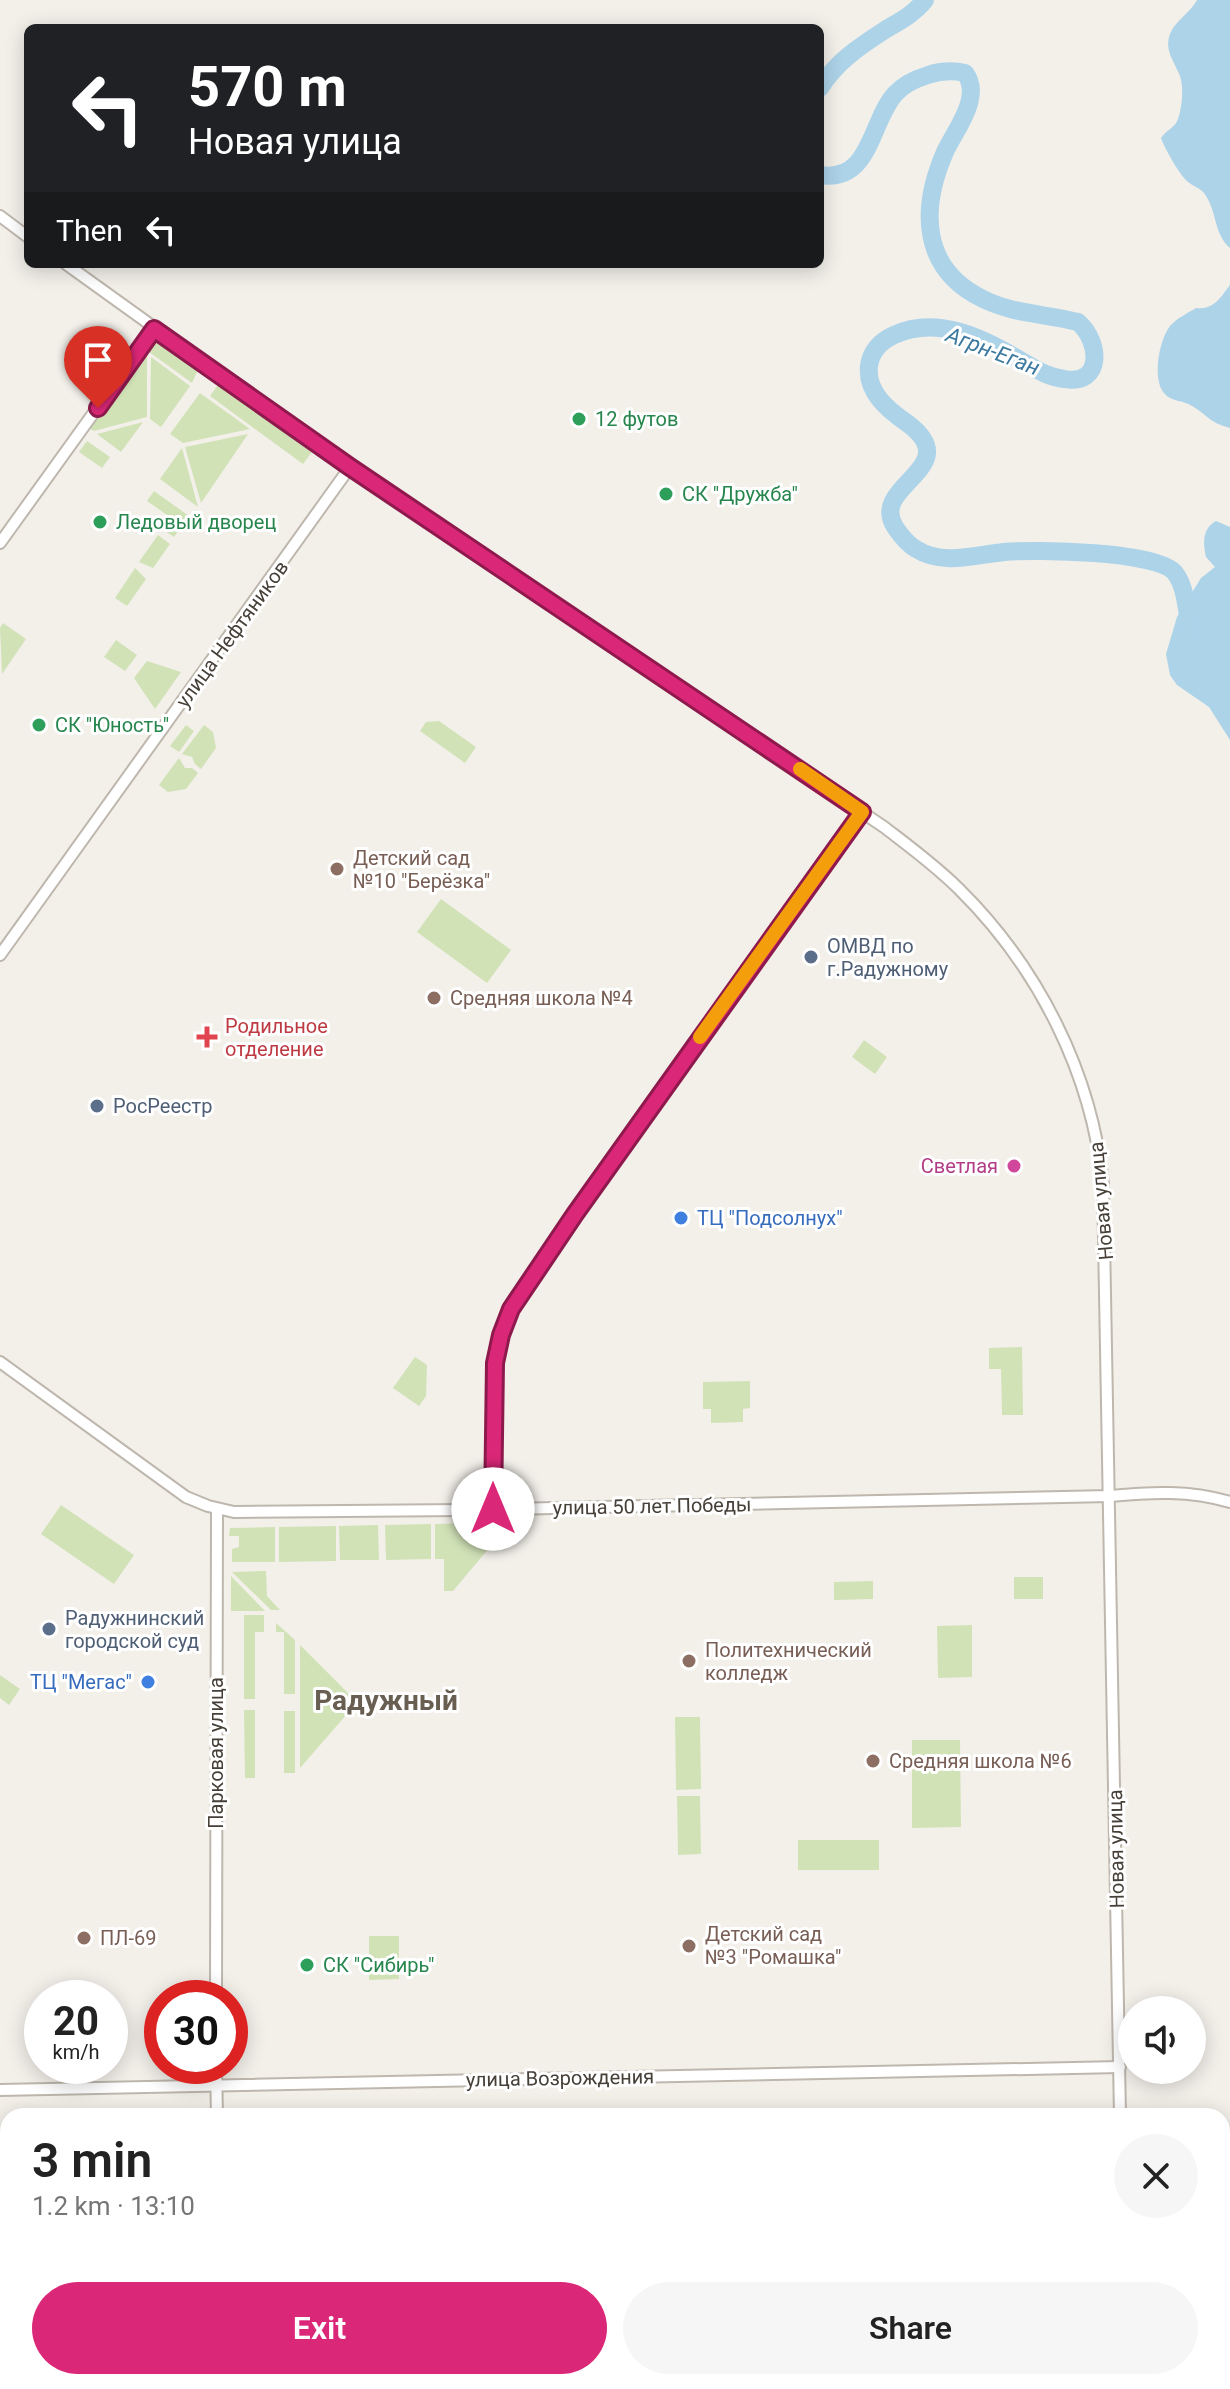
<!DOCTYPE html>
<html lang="en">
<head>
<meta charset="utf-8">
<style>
  body { margin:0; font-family:Roboto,sans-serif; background:#f6f6f6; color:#222; height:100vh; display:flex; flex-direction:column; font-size:30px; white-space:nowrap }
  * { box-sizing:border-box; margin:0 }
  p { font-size:26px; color:#767676 }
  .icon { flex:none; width:44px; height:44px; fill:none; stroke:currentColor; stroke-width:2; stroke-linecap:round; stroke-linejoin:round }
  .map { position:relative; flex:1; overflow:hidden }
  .details { position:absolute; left:0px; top:2108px; width:1230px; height:282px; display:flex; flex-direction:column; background:#fff; border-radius:24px 24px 0 0; box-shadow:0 4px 20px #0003 }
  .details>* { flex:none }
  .banner { position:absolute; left:24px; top:24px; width:800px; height:244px; border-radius:12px; box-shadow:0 4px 20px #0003; background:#202124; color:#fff; overflow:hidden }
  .controls { position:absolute; left:1118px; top:1996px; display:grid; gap:16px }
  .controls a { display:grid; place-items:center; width:88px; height:88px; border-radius:50%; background:#fff; box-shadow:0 4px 20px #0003; font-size:40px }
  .speed { position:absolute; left:24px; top:1980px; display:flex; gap:16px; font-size:40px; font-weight:700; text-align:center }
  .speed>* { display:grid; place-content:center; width:104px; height:104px; border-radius:50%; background:#fff; box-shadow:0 4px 20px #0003; line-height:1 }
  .speed small { font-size:20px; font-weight:400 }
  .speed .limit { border:12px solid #d22; background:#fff; color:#111 }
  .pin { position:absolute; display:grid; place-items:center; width:68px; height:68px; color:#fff; margin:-82px -34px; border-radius:50% 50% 50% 0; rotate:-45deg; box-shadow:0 0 8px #0007 }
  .pin .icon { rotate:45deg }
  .me { position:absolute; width:88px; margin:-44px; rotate:0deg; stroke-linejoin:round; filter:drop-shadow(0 0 6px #0008) }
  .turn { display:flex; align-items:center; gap:28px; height:168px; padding:0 32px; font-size:36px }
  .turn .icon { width:104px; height:104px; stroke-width:2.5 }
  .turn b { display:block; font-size:56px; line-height:68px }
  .then { display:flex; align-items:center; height:76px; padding:0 32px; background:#0003; gap:16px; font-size:30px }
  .round { display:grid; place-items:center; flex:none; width:84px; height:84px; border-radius:42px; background:#f6f6f6 }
  .overview { display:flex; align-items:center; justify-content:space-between; height:136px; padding:0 32px }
  h1 { font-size:48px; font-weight:600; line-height:60px }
  .cta { display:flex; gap:16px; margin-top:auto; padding:16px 32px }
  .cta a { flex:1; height:92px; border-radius:48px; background:#db2777; color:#fff; font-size:32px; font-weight:600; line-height:92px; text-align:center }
  .cta a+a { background:#f6f6f6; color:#222 }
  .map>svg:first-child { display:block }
  .green { fill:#d1e2b7 }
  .water { fill:#add3e9 }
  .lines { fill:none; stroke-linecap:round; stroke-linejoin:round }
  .river { stroke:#add3e9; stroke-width:18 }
  .minor-casing { stroke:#beb7ad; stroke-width:14 }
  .minor { stroke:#fff; stroke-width:10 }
  .route-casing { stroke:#8e194d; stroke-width:20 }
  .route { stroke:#db2777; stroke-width:14 }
  .slow { stroke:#f59e0b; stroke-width:14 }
  .leisure-dot { fill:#2e9e5b; stroke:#fff; stroke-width:3 }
  .education-dot { fill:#8d6e63; stroke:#fff; stroke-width:3 }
  .service-dot { fill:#5c6f8a; stroke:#fff; stroke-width:3 }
  .health-dot { fill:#e0444e; stroke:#fff; stroke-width:3 }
  .hotel-dot { fill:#d1479c; stroke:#fff; stroke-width:3 }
  .shop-dot { fill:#3f7fe0; stroke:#fff; stroke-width:3 }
  .labels { text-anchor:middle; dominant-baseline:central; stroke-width:6; stroke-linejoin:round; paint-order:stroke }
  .leisure-label { font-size:20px; fill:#27864d; stroke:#fff; text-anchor:start }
  .street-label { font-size:20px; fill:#464039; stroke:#fff }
  .education-label { font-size:20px; fill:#785e54; stroke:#fff; text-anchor:start }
  .service-label { font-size:20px; fill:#4e5e75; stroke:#fff; text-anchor:start }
  .health-label { font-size:20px; fill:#be3a42; stroke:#fff; text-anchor:start }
  .hotel-label { font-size:20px; fill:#b23c85; stroke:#fff; text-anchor:end }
  .shop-label { font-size:20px; fill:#366cbe; stroke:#fff; text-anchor:start }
  .water-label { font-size:22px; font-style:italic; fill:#3c799f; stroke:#fff }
  .district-label { font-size:28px; font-weight:bold; fill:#685e51; stroke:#fff }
</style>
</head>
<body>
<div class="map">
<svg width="1230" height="2389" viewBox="0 0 1230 2389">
  <rect width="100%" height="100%" fill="#f3f0ea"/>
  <g class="green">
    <path d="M153 342 162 344 198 370 192 383 145 349Z"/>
    <path d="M143 352 147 355V417L94 431 89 428Z"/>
    <path d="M151 357 190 386 161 427 150 419Z"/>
    <path d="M218 385 312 452 303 464 210 396Z"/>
    <path d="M200 393 250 429 183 443 170 434Z"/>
    <path d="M143 422 121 452 97 434Z"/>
    <path d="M248 434 201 503 185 447Z"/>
    <path d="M87 441 110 457 102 468 79 452Z"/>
    <path d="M182 448 198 507 160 479Z"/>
    <path d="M154 491 189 516 174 537 162 529 170 517 147 501Z"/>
    <path d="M158 535 170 544 153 568 139 562Z"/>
    <path d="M135 568 146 579 127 606 115 598Z"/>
    <path d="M3 623 26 639 2 674 0 628Z"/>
    <path d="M116 640 137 655 125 671 104 657Z"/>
    <path d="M147 661 181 672 155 709 134 678Z"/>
    <path d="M439 721 476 747 465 763 420 731 426 722Z"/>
    <path d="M186 725 194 731 179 752 170 746Z"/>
    <path d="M204 725 213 732 216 748 201 769 195 764 192 757 182 754Z"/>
    <path d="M179 758 185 768H192L198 773 186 789 168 792 159 785Z"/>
    <path d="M441 899 511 950 487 983 417 932Z"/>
    <path d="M864 1040 887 1057 875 1074 852 1057Z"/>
    <path d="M1022 1347 1023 1415H1002L1001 1369H989V1348Z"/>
    <path d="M415 1357 427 1365 426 1396 419 1406 393 1388Z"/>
    <path d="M750 1381V1408L743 1409V1422L711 1423V1409H703V1382Z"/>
    <path d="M61 1505 134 1555 114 1584 41 1534Z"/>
    <path d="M511 1522 453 1591H444V1559H435V1524Z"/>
    <path d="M431 1524V1559L386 1560 385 1525Z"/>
    <path d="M378 1525 379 1560H340L339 1526Z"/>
    <path d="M336 1526V1561L279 1562V1527Z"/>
    <path d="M275 1527V1562H232V1549L239 1547V1536H229L230 1528Z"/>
    <path d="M266 1571 267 1596 280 1610H271L232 1572Z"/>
    <path d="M231 1576 265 1611H231Z"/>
    <rect x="1014" y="1577" width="29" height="22"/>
    <path d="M873 1581V1599L834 1600V1582Z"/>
    <path d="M244 1615H264V1632H255V1699H244Z"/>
    <path d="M276 1623 295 1640V1694H284V1632H276Z"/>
    <path d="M972 1625V1677L938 1678 937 1626Z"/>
    <path d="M300 1645 354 1699V1706L300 1768Z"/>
    <path d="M0 1675 20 1689 9 1705 0 1698Z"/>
    <path d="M244 1710H255V1778H245Z"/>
    <rect x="284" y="1711" width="11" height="62"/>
    <path d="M675 1717H700L701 1789 676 1790Z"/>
    <path d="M912 1740H960L961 1827 912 1828Z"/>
    <path d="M677 1796H700L701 1854 678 1855Z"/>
    <rect x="798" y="1840" width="81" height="30"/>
    <path d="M399 1936V1979L369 1980V1936Z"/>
  </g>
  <g class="water">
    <path d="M1197 0H1230V248C1214 234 1217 213 1206 196 1202 188 1193 187 1187 181 1179 174 1164 147 1161 138 1166 130 1175 128 1178 119 1182 108 1184 87 1180 76 1174 61 1164 50 1170 34 1175 21 1190 13 1197 0Z"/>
    <path d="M1230 285V428C1208 422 1209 416 1192 406 1183 400 1171 402 1164 393 1152 379 1159 340 1170 326 1177 318 1188 313 1196 308 1214 310 1220 298 1230 285Z"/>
    <path d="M1216 521 1230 527V740L1209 707 1177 685 1170 675 1166 654 1177 617 1201 578 1215 567 1206 557C1203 543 1202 529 1216 521Z"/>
  </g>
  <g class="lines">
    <g class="river">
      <path d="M820 88C836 62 860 46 885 30 900 21 914 14 925 0"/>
      <path d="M820 175C871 183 870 122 895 94 904 84 915 79 928 75 940 71 952 70 965 73 983 97 955 130 945 152 920 209 921 269 983 299 1013 314 1047 314 1078 322 1101 342 1103 386 1064 379 1047 377 1034 368 1020 360 983 338 937 315 894 335 881 341 871 351 869 366 866 392 888 410 907 423 968 468 868 485 895 527 901 536 907 544 916 549 943 566 975 555 1004 552 1034 549 1159 551 1175 573 1186 587 1186 609 1190 625"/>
    </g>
    <g class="minor-casing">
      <g id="minor">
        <path d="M0 216 28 237"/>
        <path d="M66 264 319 446 884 827C910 847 936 866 959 889 1038 967 1092 1073 1103 1184L1120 2116"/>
        <path d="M0 543 154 329"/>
        <path d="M0 955 350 467"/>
        <path d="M0 1362 186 1497 208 1506 234 1512 463 1510 1110 1496C1152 1492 1189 1490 1230 1502"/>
        <path d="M493 1509 495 1363 501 1335 511 1309 575 1214 862 812"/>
        <path d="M216 1998 217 1509"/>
        <path d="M216 2066 217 2116"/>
        <path d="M0 2090 1120 2067"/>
        <path d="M218 2382V2389"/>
        <path d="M1120 2389V2382"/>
      </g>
    </g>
    <use href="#minor" class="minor"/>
  </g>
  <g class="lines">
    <g class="route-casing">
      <path id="route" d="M98 408 154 329 350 467 862 812 575 1214 511 1309 501 1335 495 1363 493 1509"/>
    </g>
    <use href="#route" class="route"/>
    <path class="slow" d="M700 1037 862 812 800 769"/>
  </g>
  <g class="leisure-dot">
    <circle cx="579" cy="419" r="8"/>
    <circle cx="666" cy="494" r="8"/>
    <circle cx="100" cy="522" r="8"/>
    <circle cx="39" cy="725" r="8"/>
    <circle cx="307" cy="1965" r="8"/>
  </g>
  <g class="education-dot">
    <circle cx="337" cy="869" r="8"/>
    <circle cx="434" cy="998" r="8"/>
    <circle cx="689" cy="1661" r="8"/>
    <circle cx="873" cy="1761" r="8"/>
    <circle cx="84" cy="1938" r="8"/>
    <circle cx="689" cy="1946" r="8"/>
  </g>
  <g class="service-dot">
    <circle cx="811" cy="957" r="8"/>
    <circle cx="97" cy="1106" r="8"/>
    <circle cx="49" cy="1629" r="8"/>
  </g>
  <path class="health-dot" d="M203 1025h8v8h8v8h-8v8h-8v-8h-8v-8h8z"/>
  <circle class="hotel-dot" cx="1014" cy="1166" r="8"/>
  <g class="shop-dot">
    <circle cx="681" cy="1218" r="8"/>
    <circle cx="148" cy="1682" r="8"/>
  </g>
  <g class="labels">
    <g class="leisure-label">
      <text x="595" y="419">12 футов</text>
      <text x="682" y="494">СК "Дружба"</text>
      <text x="116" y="522">Ледовый дворец</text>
      <text x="55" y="725">СК "Юность"</text>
      <text x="323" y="1965">СК "Сибирь"</text>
    </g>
    <g class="street-label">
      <text transform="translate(232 634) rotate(-54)">улица Нефтяников</text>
      <text transform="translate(1101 1201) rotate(-95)">Новая улица</text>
      <text transform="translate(652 1506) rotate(-1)">улица 50 лет Победы</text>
      <text transform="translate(216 1753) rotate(-90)">Парковая улица</text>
      <text transform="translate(1116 1849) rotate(-91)">Новая улица</text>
      <text transform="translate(560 2078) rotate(-1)">улица Возрождения</text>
    </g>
    <g class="education-label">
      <text x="353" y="858">Детский сад<tspan x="353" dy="23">№10 "Берёзка"</tspan></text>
      <text x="450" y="998">Средняя школа №4</text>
      <text x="705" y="1650">Политехнический<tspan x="705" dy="23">колледж</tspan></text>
      <text x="889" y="1761">Средняя школа №6</text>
      <text x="705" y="1934">Детский сад<tspan x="705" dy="23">№3 "Ромашка"</tspan></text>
      <text x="100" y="1938">ПЛ-69</text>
    </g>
    <g class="service-label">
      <text x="827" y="946">ОМВД по<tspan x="827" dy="23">г.Радужному</tspan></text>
      <text x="113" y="1106">РосРеестр</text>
      <text x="65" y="1618">Радужнинский<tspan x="65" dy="23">городской суд</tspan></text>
    </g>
    <g class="health-label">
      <text x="225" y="1026">Родильное<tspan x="225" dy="23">отделение</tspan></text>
    </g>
    <g class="hotel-label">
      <text x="998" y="1166">Светлая</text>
    </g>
    <g class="shop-label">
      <text x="697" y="1218">ТЦ "Подсолнух"</text>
      <text x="132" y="1682" text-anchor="end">ТЦ "Мегас"</text>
    </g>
    <g class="water-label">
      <text transform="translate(993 351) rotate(21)">Агрн-Еган</text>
    </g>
    <g class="district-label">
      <text x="386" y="1700">Радужный</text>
    </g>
  </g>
</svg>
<div class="controls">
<a><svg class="icon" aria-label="sound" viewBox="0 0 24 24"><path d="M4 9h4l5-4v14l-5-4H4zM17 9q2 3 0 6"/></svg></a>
</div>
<div class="speed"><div>20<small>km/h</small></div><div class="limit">30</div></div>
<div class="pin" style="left:98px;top:408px;background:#d93025"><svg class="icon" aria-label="arrive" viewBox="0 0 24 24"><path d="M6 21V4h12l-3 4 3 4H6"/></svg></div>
<svg class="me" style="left:493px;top:1509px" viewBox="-20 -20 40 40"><circle r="19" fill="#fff"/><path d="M0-13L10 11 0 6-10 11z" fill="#db2777"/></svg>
<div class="banner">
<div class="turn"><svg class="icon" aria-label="left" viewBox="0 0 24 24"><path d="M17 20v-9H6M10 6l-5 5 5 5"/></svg><div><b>570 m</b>Новая улица</div></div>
<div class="then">Then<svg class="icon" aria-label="left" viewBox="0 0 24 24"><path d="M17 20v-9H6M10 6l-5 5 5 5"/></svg></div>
</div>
<section class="details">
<div class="overview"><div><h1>3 min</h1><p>1.2 km · 13:10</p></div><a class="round"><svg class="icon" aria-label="close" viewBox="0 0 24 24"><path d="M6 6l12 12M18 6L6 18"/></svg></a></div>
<div class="cta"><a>Exit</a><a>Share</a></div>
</section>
</div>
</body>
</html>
